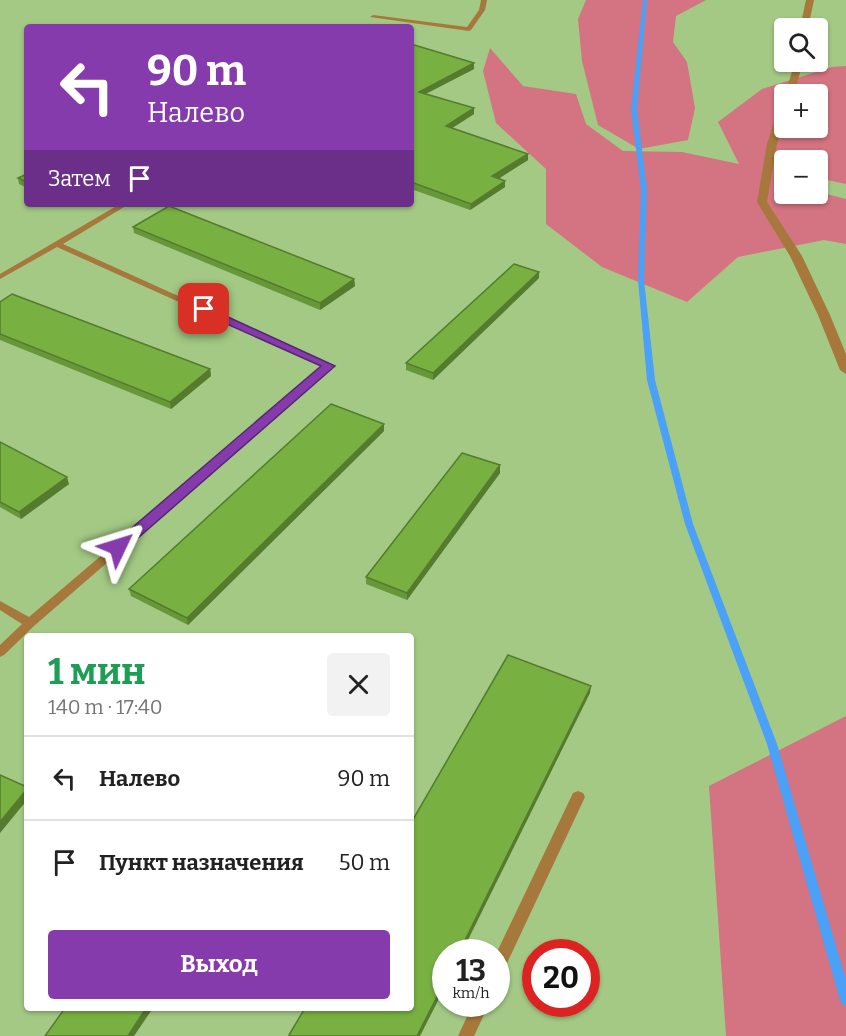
<!DOCTYPE html>
<html lang="ru">
<head>
<meta charset="utf-8">
<style>
  body { margin:0; font-family:Bitter,serif; background:#f2f2f2; color:#222; height:100vh; display:flex; flex-direction:column; font-size:22px; white-space:nowrap }
  * { box-sizing:border-box; margin:0 }
  p { font-size:20px; color:#767676 }
  .icon { flex:none; width:33px; height:33px; fill:none; stroke:currentColor; stroke-width:2; stroke-linecap:round; stroke-linejoin:round }
  .map { position:relative; flex:1; overflow:hidden }
  .details { position:absolute; left:24px; top:633px; width:390px; height:378px; display:flex; flex-direction:column; background:#fff; border-radius:6px; box-shadow:0 2px 4px #0004 }
  .details>* { flex:none }
  .banner { position:absolute; left:24px; top:24px; width:390px; height:183px; border-radius:6px; box-shadow:0 2px 4px #0004; background:#863bad; color:#fff; overflow:hidden }
  .buttons { position:absolute; left:774px; top:18px; display:grid; gap:12px }
  .buttons a { display:grid; place-items:center; width:54px; height:54px; border-radius:6px; background:#fff; box-shadow:0 2px 4px #0004; font-size:30px }
  .speed { position:absolute; left:432px; top:939px; display:flex; gap:12px; font-size:30px; font-weight:700; text-align:center }
  .speed>* { display:grid; place-content:center; width:78px; height:78px; border-radius:50%; background:#fff; box-shadow:0 2px 4px #0004; line-height:1 }
  .speed small { font-size:15px; font-weight:400 }
  .speed .limit { border:9px solid #d22; background:#fff; color:#111 }
  .pin { position:absolute; display:grid; place-items:center; width:51px; height:51px; color:#fff; margin:-26px; border-radius:12px; box-shadow:0 3px 9px #0006 }
  .me { position:absolute; width:66px; margin:-33px; rotate:49deg; stroke-linejoin:round; filter:drop-shadow(0 0 4px #0008) }
  .turn { display:flex; align-items:center; gap:21px; height:126px; padding:0 24px; font-size:27px }
  .turn .icon { width:78px; height:78px; stroke-width:2.5 }
  .turn b { display:block; font-size:42px; line-height:51px }
  .then { display:flex; align-items:center; height:57px; padding:0 24px; background:#0003; gap:12px; font-size:22px }
  .round { display:grid; place-items:center; flex:none; width:63px; height:63px; border-radius:6px; background:#f2f2f2 }
  .summary { display:flex; align-items:center; justify-content:space-between; height:102px; padding:0 24px }
  h1 { font-size:36px; font-weight:700; line-height:45px; color:#1e9e55 }
  .primary-button { display:flex; gap:12px; margin-top:auto; padding:12px 24px }
  .primary-button a { flex:1; height:69px; border-radius:6px; background:#863bad; color:#fff; font-size:24px; font-weight:700; line-height:69px; text-align:center }
  ul { padding:0; list-style:none }
  li { display:flex; align-items:center; gap:18px; height:84px; padding:0 24px; border-top:2px solid #e0e0e0 }
  li div { flex:1 }
  li b { display:block; font-size:22px }
  li em { font-style:normal }
  .map>svg:first-child { display:block }
  .built { fill:#a3c984; fill-rule:evenodd }
  .green { fill:#d47381; fill-rule:evenodd }
  .lines { fill:none; stroke-linecap:round; stroke-linejoin:round }
  .stream { fill:#4ba0f7; fill-rule:evenodd }
  .lane { fill:#a6783c; fill-rule:evenodd }
  .street { fill:#a6783c; fill-rule:evenodd }
  .wall { fill:#689739 }
  .shaded-wall { fill:#557b2e }
  .building { fill:#79b042; stroke:#557b2e; stroke-width:1.5 }
  .route { fill:#863bad; stroke:#572670; stroke-width:1.5 }
</style>
</head>
<body>
<div class="map">
<svg width="846" height="1036" viewBox="0 0 846 1036">
  <rect width="100%" height="100%" fill="#b0d394"/>
  <path class="built" d="M0 0H846V1036H0ZM27 27H411V204H27ZM784 28H818V62H784ZM784 94H818V128H784ZM784 160H818V194H784ZM27 636H411V1008H27ZM446 952H496V1004H446ZM536 952H586V1004H536Z"/>
  <g class="green">
    <path d="M586 0H706L676 16 673 42 687 62 695 108 688 140 639 149 598 125 582 61 578 19Z"/>
    <path d="M490 48 523 86 576 94 586 124 623 151 682 152 739 164 718 122 762 89 832 67 846 66V184L818 178V160H784V194L818 192 846 199V244L824 240 738 257 687 302 602 267 546 224V169L496 123 483 71ZM784 94H818V128H784Z"/>
    <path d="M846 716V1036H726L709 786Z"/>
  </g>
  <g class="lines">
    <path class="stream" d="M643 0H647L637 109 647 190 644 280 655 380 693 524 777 744 846 980V1006L842 1004 840 1000 767 744 685 524 647 380 638 280 641 190 631 109Z"/>
    <g class="lane">
      <path d="M481 0H487L485 10 471 30 469 31 370 17 373 15 467 27 479 10Z"/>
      <path d="M120 204H129L63 244 334 366 34 626 4 655 0 657V645L22 624 0 610V601L29 617 323 367 57 247 0 279V274Z"/>
      <path d="M578 791 583 793 585 797 501 976 496 978V954L573 793Z"/>
      <path d="M473 1004H489L474 1036H458Z"/>
    </g>
    <g class="street">
      <path d="M806 0H814L808 28H800Z"/>
      <path d="M795 62H803L794 94H785Z"/>
      <path d="M784 104V120L777 144 767 202 802 256 830 315 846 354V374L840 370 818 315 790 256 757 202 767 144 779 107Z"/>
    </g>
  </g>
  <g class="wall">
    <path d="M411 44 474 69 426 94 474 114 452 128 528 160 498 178 505 187 470 210 411 189Z"/>
    <path d="M27 174V188L19 184 18 178Z"/>
    <path d="M133 227 354 279 355 286 320 310 134 233Z"/>
    <path d="M539 278 433 380 406 370V363Z"/>
    <path d="M0 302 210 369 211 376 171 409 0 340Z"/>
    <path d="M384 431 188 625 131 596 129 589Z"/>
    <path d="M0 442 69 484 21 519 0 507Z"/>
    <path d="M500 465V473L407 600 366 584V577Z"/>
  </g>
  <g class="shaded-wall">
    <path d="M474 63V69L419 97V92Z"/>
    <path d="M474 108V114L446 132V126Z"/>
    <path d="M528 154V160L492 183V176Z"/>
    <path d="M505 181V187L470 210 471 204Z"/>
    <path d="M539 272V278L433 380V373Z"/>
    <path d="M354 279 355 286 320 310V303Z"/>
    <path d="M210 369 211 376 171 409 170 402Z"/>
    <path d="M384 424V431L188 625 187 618Z"/>
    <path d="M500 465V473L407 600V593Z"/>
    <path d="M67 477 69 484 21 519 19 512Z"/>
    <path d="M591 686 590 693 462 952H459Z"/>
    <path d="M27 789V800L0 833V822Z"/>
    <path d="M446 979V985L420 1036H417Z"/>
    <path d="M146 1008H153L134 1036H128Z"/>
  </g>
  <g class="building">
    <path d="M411 44 474 63 419 92 474 108 446 126 528 154 492 176 505 181 471 204 411 182Z"/>
    <path d="M27 174V182L18 178Z"/>
    <path d="M169 206 354 279 320 303 133 227Z"/>
    <path d="M514 264 539 272 433 373 406 363Z"/>
    <path d="M12 294 210 369 170 402 0 334V302Z"/>
    <path d="M331 404 384 424 187 618 129 589Z"/>
    <path d="M0 442 67 477 19 512 0 502Z"/>
    <path d="M462 453 500 465 407 593 366 577Z"/>
    <path d="M508 655 591 686 459 952H446V979L417 1036H291L289 1035 305 1008H411V823Z"/>
    <path d="M0 775 27 787V789L0 822Z"/>
    <path d="M65 1008H146L128 1036H45Z"/>
  </g>
  <path class="route" d="M204 306 335 366 123 551H113L111 547 113 544 321 366 200 312V307Z"/>
</svg>
<div class="buttons">
<a><svg class="icon" aria-label="search" viewBox="0 0 24 24"><circle cx="10" cy="10" r="6"/><path d="M15 15l6 6"/></svg></a>
<a>+</a>
<a>−</a>
</div>
<div class="speed"><div>13<small>km/h</small></div><div class="limit">20</div></div>
<div class="pin" style="left:204px;top:309px;background:#d93025"><svg class="icon" aria-label="arrive" viewBox="0 0 24 24"><path d="M6 21V4h12l-3 4 3 4H6"/></svg></div>
<svg class="me" style="left:118px;top:547px" viewBox="-20 -20 40 40"><path d="M0-17L14 15 0 8-14 15z" fill="#863bad" stroke="#fff" stroke-width="4"/></svg>
<div class="banner">
<div class="turn"><svg class="icon" aria-label="left" viewBox="0 0 24 24"><path d="M17 20v-9H6M10 6l-5 5 5 5"/></svg><div><b>90 m</b>Налево</div></div>
<div class="then">Затем<svg class="icon" aria-label="arrive" viewBox="0 0 24 24"><path d="M6 21V4h12l-3 4 3 4H6"/></svg></div>
</div>
<section class="details">
<div class="summary"><div><h1>1 мин</h1><p>140 m · 17:40</p></div><a class="round"><svg class="icon" aria-label="close" viewBox="0 0 24 24"><path d="M6 6l12 12M18 6L6 18"/></svg></a></div>
<ul>
<li><svg class="icon" aria-label="left" viewBox="0 0 24 24"><path d="M17 20v-9H6M10 6l-5 5 5 5"/></svg><div><b>Налево</b></div><em>90 m</em></li>
<li><svg class="icon" aria-label="arrive" viewBox="0 0 24 24"><path d="M6 21V4h12l-3 4 3 4H6"/></svg><div><b>Пункт назначения</b></div><em>50 m</em></li>
</ul>
<div class="primary-button"><a>Выход</a></div>
</section>
</div>
</body>
</html>
